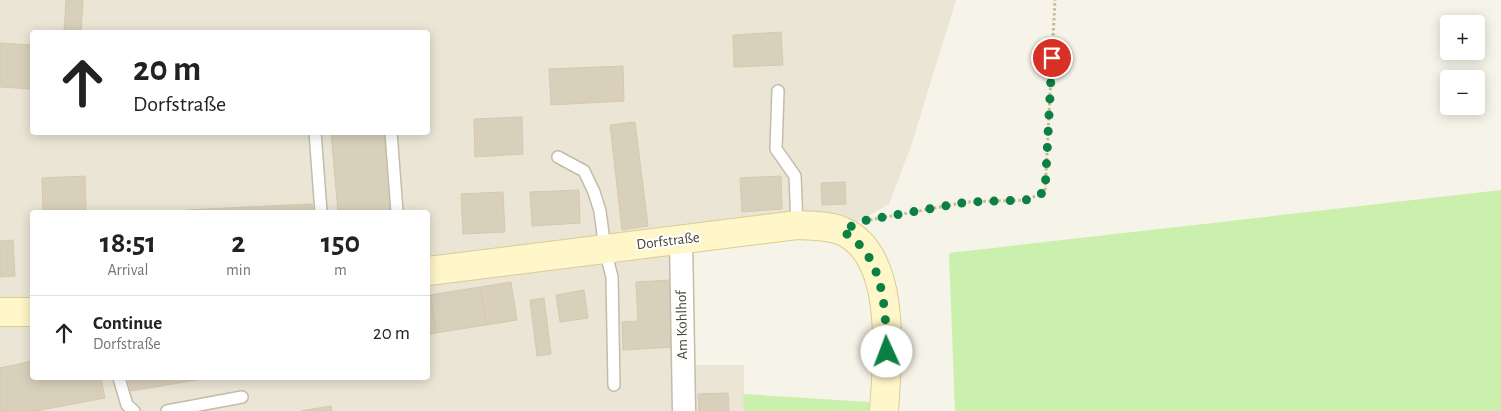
<!DOCTYPE html>
<html lang="en">
<head>
<meta charset="utf-8">
<style>
  body { margin:0; font-family:"Alegreya Sans",sans-serif; background:#f2f2f2; color:#222; height:100vh; display:flex; flex-direction:column; font-size:19px; white-space:nowrap }
  * { box-sizing:border-box; margin:0 }
  p { font-size:16px; color:#767676 }
  .icon { flex:none; width:28px; height:28px; fill:none; stroke:currentColor; stroke-width:2; stroke-linecap:round; stroke-linejoin:round }
  .map { position:relative; flex:1; overflow:hidden }
  .side { position:absolute; left:30px; top:210px; width:400px; height:170px; display:flex; flex-direction:column; background:#fff; border-radius:5px; box-shadow:0 2px 12px #0003 }
  .side>* { flex:none }
  .guide { position:absolute; left:30px; top:30px; width:400px; height:105px; border-radius:5px; box-shadow:0 2px 12px #0003; background:#fff; color:#222; overflow:hidden }
  .tools { position:absolute; left:1440px; top:15px; display:grid; gap:10px }
  .tools a { display:grid; place-items:center; width:45px; height:45px; border-radius:5px; background:#fff; box-shadow:0 2px 12px #0003; font-size:25px }
  .pin { position:absolute; display:grid; place-items:center; width:42px; height:42px; color:#fff; margin:-21px; border:2px solid #fff; border-radius:50%; box-shadow:0 1px 5px #0007 }
  .me { position:absolute; width:55px; margin:-28px; rotate:358deg; stroke-linejoin:round; filter:drop-shadow(0 0 4px #0008) }
  .turn { display:flex; align-items:center; gap:18px; height:105px; padding:0 20px; font-size:22px }
  .turn .icon { width:65px; height:65px; stroke-width:2.5 }
  .turn b { display:block; font-size:35px; line-height:42px }
  .eta { display:flex; justify-content:space-evenly; align-items:center; height:85px; text-align:center }
  .eta b { font-size:30px; font-weight:700; line-height:35px }
  ul { padding:0; list-style:none }
  li { display:flex; align-items:center; gap:15px; height:75px; padding:0 20px; border-top:1px solid #e0e0e0 }
  li div { flex:1 }
  li b { display:block; font-size:19px }
  li em { font-style:normal }
  .map>svg:first-child { display:block }
  .residential { fill:#eae5d5; fill-rule:evenodd }
  .green { fill:#cbefac }
  .building { fill:#d9d0bc; stroke:#d5c9ae }
  .lines { fill:none; stroke-linecap:round; stroke-linejoin:round }
  .service-casing { stroke:#c3bca9; stroke-width:14 }
  .minor-casing { stroke:#c3bca9; stroke-width:25 }
  .secondary-casing { stroke:#dacd92; stroke-width:30 }
  .path { stroke:#c6ba98; stroke-width:3; stroke-dasharray:2.5 2.5; stroke-linecap:butt }
  .service { stroke:#fff; stroke-width:11 }
  .minor { stroke:#fff; stroke-width:22 }
  .secondary { stroke:#fff6c9; stroke-width:28 }
  .route { stroke:#0b8043; stroke-width:9; stroke-dasharray:0 16.2 }
  .labels { text-anchor:middle; dominant-baseline:central; stroke-width:4; stroke-linejoin:round; paint-order:stroke }
  .street-label { font-size:15px; fill:#4a4435; stroke:#fff }
</style>
</head>
<body>
<div class="map">
<svg width="1501" height="411" viewBox="0 0 1501 411">
  <rect width="100%" height="100%" fill="#f6f3e8"/>
  <path class="residential" d="M0 0H956L911 146 889 204 842 231 681 240 678 365H744V411H0ZM32 32H428V132H32ZM32 212H428V378H32Z"/>
  <g class="green">
    <path d="M1501 190V411H955L949 253Z"/>
    <path d="M743 394 869 402V411H744Z"/>
  </g>
  <g class="building">
    <path d="M66 0H83L81 32H64Z"/>
    <path d="M781 32 783 65 734 67 733 35Z"/>
    <path d="M0 43 32 45V89L0 87Z"/>
    <path d="M623 66 624 101 551 105 549 69Z"/>
    <path d="M522 117 523 154 475 157 474 119Z"/>
    <path d="M635 122 648 226 622 230 610 125Z"/>
    <path d="M331 132H385L392 212H338Z"/>
    <path d="M85 176 86 212H43L42 178Z"/>
    <path d="M781 176 782 209 742 212 740 178Z"/>
    <path d="M845 182 846 204 822 205 821 183Z"/>
    <path d="M579 190 580 223 532 226 530 192Z"/>
    <path d="M503 192 505 232 463 234 461 194Z"/>
    <path d="M312 204 313 212H187L186 210Z"/>
    <path d="M13 240 15 276 0 277V241Z"/>
    <path d="M671 280 674 347 623 350 622 322 638 321 636 282Z"/>
    <path d="M511 282 517 320 486 325 480 287Z"/>
    <path d="M480 287 486 325 436 333 430 295Z"/>
    <path d="M584 290 588 318 560 322 556 295Z"/>
    <path d="M430 295 436 333 428 335V296Z"/>
    <path d="M544 298 551 354 537 356 530 300Z"/>
    <path d="M32 361V378H101L105 398 36 411H0V368Z"/>
    <path d="M128 378H208L131 391Z"/>
    <path d="M728 393 729 411H699L698 394Z"/>
    <path d="M331 406 332 411H301Z"/>
  </g>
  <g class="lines">
    <g class="service-casing">
      <g id="service">
        <path d="M778 91 776 149 795 176 797 225"/>
        <path d="M315 132 321 212"/>
        <path d="M391 132 397 212"/>
        <path d="M558 157 584 171 594 192 600 211 605 250 612 277 614 385"/>
        <path d="M119 378 127 405 134 411"/>
        <path d="M167 411 242 397"/>
      </g>
    </g>
    <g class="minor-casing">
      <path id="minor" d="M681 240 684 411"/>
    </g>
    <g class="secondary-casing">
      <g id="secondary">
        <path d="M428 271 797 225C812 226 828 225 842 231 899 255 887 362 884 411"/>
        <path d="M0 312H32"/>
      </g>
    </g>
    <path class="path" d="M870 220 967 202 1026 200 1045 192 1055 0"/>
    <use href="#service" class="service"/>
    <use href="#minor" class="minor"/>
    <use href="#secondary" class="secondary"/>
  </g>
  <g class="lines">
    <path class="route" d="M887 352C885 307 885 256 842 231L862 221 967 202 1026 200 1045 192 1052 58"/>
  </g>
  <g class="labels">
    <g class="street-label">
      <text transform="translate(668 241) rotate(-7)">Dorfstraße</text>
      <text transform="translate(682 325) rotate(-91)">Am Kohlhof</text>
    </g>
  </g>
</svg>
<div class="tools">
<a>+</a>
<a>−</a>
</div>
<div class="pin" style="left:1052px;top:58px;background:#d93025"><svg class="icon" aria-label="arrive" viewBox="0 0 24 24"><path d="M6 21V4h12l-3 4 3 4H6"/></svg></div>
<svg class="me" style="left:887px;top:352px" viewBox="-20 -20 40 40"><circle r="19" fill="#fff"/><path d="M0-13L10 11 0 6-10 11z" fill="#0b8043"/></svg>
<div class="guide">
<div class="turn"><svg class="icon" aria-label="ahead" viewBox="0 0 24 24"><path d="M12 20V5M6 11l6-6 6 6"/></svg><div><b>20 m</b>Dorfstraße</div></div>
</div>
<section class="side">
<div class="eta">
<div><b>18:51</b><p>Arrival</p></div>
<div><b>2</b><p>min</p></div>
<div><b>150</b><p>m</p></div>
</div>
<ul>
<li><svg class="icon" aria-label="ahead" viewBox="0 0 24 24"><path d="M12 20V5M6 11l6-6 6 6"/></svg><div><b>Continue</b><p>Dorfstraße</p></div><em>20 m</em></li>
</ul>
</section>
</div>
</body>
</html>
